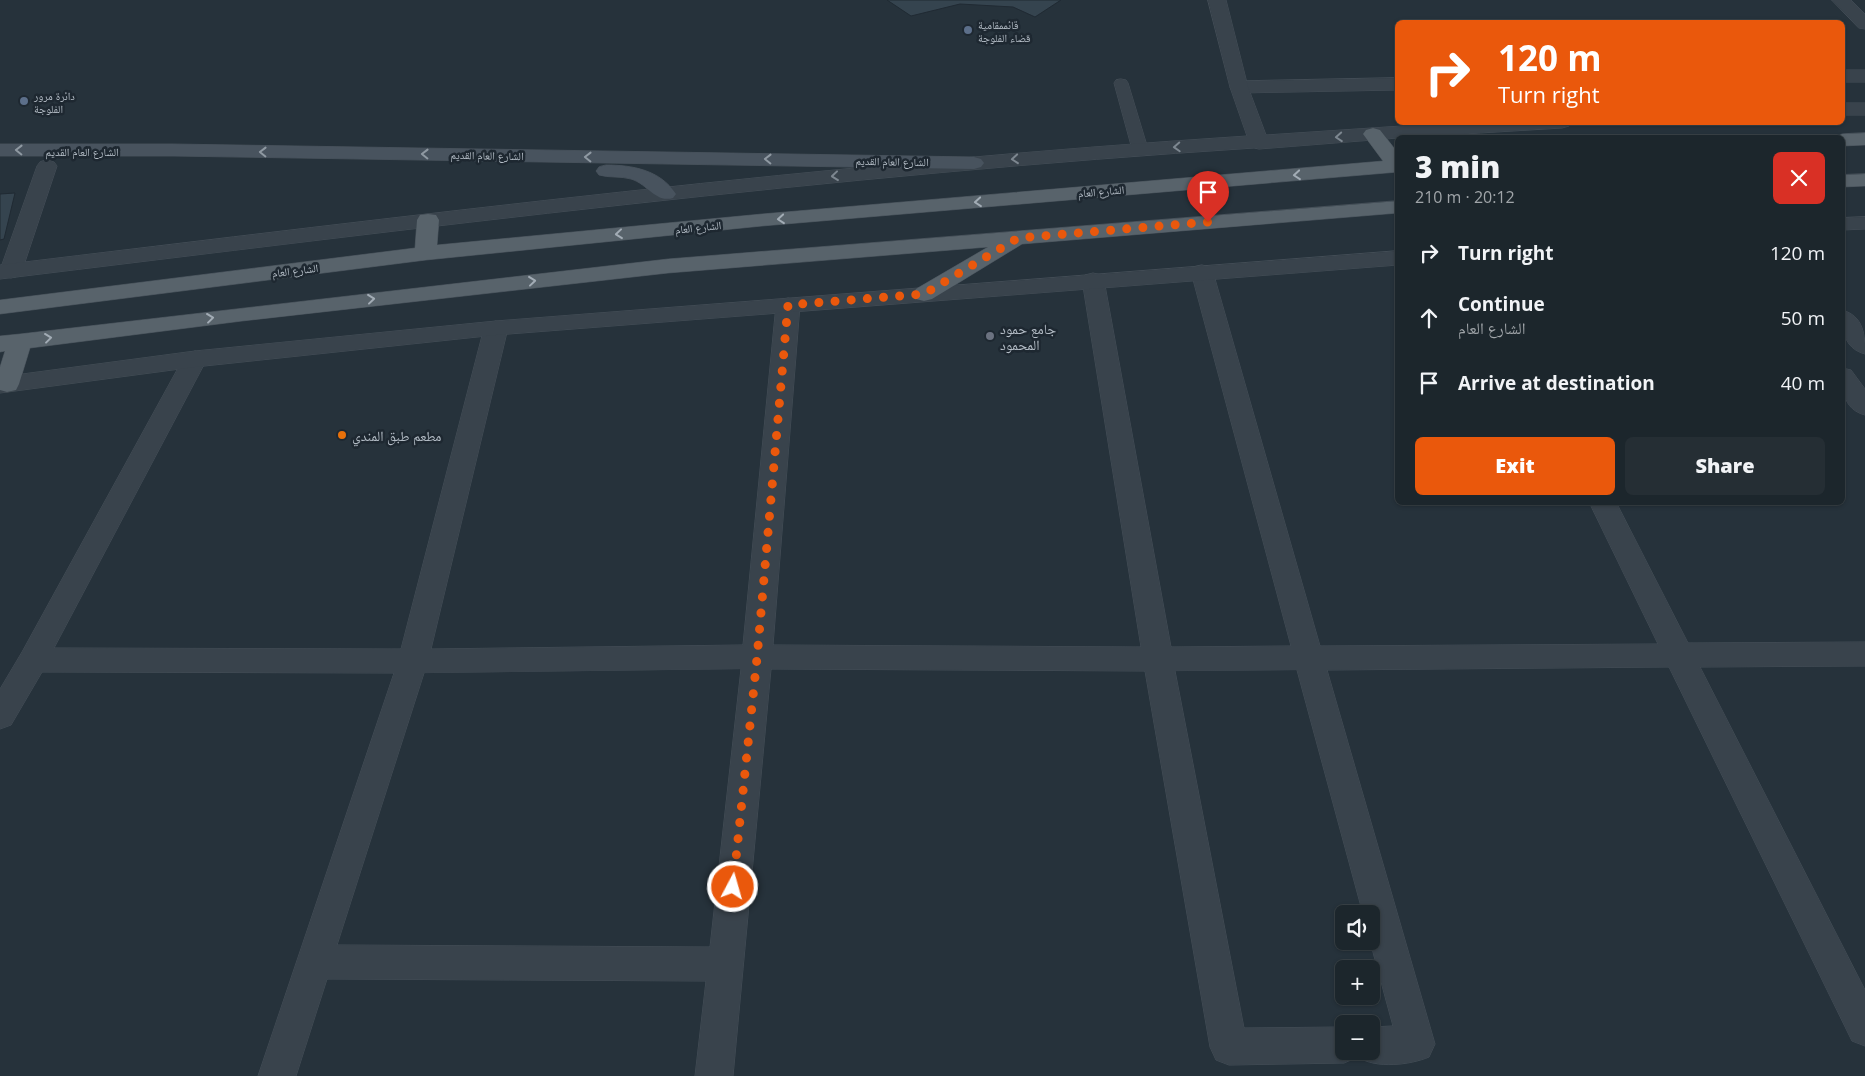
<!DOCTYPE html>
<html lang="en">
<head>
<meta charset="utf-8">
<style>
  body { margin:0; font-family:"Open Sans","Noto Naskh Arabic",sans-serif; background:#252e34; color:#f1f3f6; height:100vh; display:flex; flex-direction:column; font-size:19px; white-space:nowrap }
  * { box-sizing:border-box; margin:0 }
  p { font-size:16px; color:#a0a5a9 }
  .icon { flex:none; width:28px; height:28px; fill:none; stroke:currentColor; stroke-width:2; stroke-linecap:round; stroke-linejoin:round }
  .map { position:relative; flex:1; overflow:hidden }
  .panel { position:absolute; left:1395px; top:135px; width:450px; height:370px; display:flex; flex-direction:column; background:#1c262c; border-radius:8px; box-shadow:0 1px 4px #0004,0 0 0 1px #3a4348 }
  .panel>* { flex:none }
  .banner { position:absolute; left:1395px; top:20px; width:450px; height:105px; border-radius:8px; box-shadow:0 1px 4px #0004,0 0 0 1px #3a4348; background:#ea580c; color:#fff; overflow:hidden }
  .buttons { position:absolute; left:1335px; top:905px; display:grid; gap:10px }
  .buttons a { display:grid; place-items:center; width:45px; height:45px; border-radius:8px; background:#1c262c; box-shadow:0 1px 4px #0004,0 0 0 1px #3a4348; font-size:25px }
  .pin { position:absolute; display:grid; place-items:center; width:42px; height:42px; color:#fff; margin:-51px -21px; border-radius:50% 50% 50% 0; rotate:-45deg; box-shadow:0 0 5px #0007 }
  .pin .icon { rotate:45deg }
  .me { position:absolute; width:55px; margin:-28px; rotate:6deg; stroke-linejoin:round; filter:drop-shadow(0 0 4px #0008) }
  .turn { display:flex; align-items:center; gap:18px; height:105px; padding:0 20px; font-size:22px }
  .turn .icon { width:65px; height:65px; stroke-width:2.5 }
  .turn b { display:block; font-size:35px; line-height:42px }
  .round { display:grid; place-items:center; flex:none; width:52px; height:52px; border-radius:8px; background:#252e34 }
  .overview { display:flex; align-items:center; justify-content:space-between; height:85px; padding:0 20px }
  h1 { font-size:30px; font-weight:800; line-height:38px }
  .primary-button { display:flex; gap:10px; margin-top:auto; padding:10px 20px }
  .primary-button a { flex:1; height:58px; border-radius:8px; background:#ea580c; color:#fff; font-size:20px; font-weight:800; line-height:58px; text-align:center }
  .primary-button a+a { background:#252e34; color:#f1f3f6 }
  ul { padding:0; list-style:none }
  li { display:flex; align-items:center; gap:15px; height:65px; padding:0 20px }
  li div { flex:1 }
  li b { display:block; font-size:19px }
  li em { font-style:normal }
  .map>svg:first-child { display:block }
  .building { fill:#35444f; stroke:#202a33 }
  .lines { fill:none; stroke-linecap:round; stroke-linejoin:round }
  .service-casing { stroke:#454f58; stroke-width:1 }
  .minor-casing { stroke:#454f58; stroke-width:1 }
  .tertiary-casing { stroke:#454f58; stroke-width:1 }
  .secondary-casing { stroke:#454f58; stroke-width:1 }
  .primary-casing { stroke:#454f58; stroke-width:1 }
  .service { fill:#39434c; fill-rule:evenodd }
  .minor { fill:#39434c; fill-rule:evenodd }
  .tertiary { fill:#39434c; fill-rule:evenodd }
  .secondary { fill:#48535e; fill-rule:evenodd }
  .primary { fill:#58636b; fill-rule:evenodd }
  .oneway { stroke:#7d8790 }
  .oneway2 { stroke:#8f99a2 }
  .oneway3 { stroke:#a2acb5 }
  .route { stroke:#ea580c; stroke-width:9; stroke-dasharray:0 16.2 }
  .service-dot { fill:#5c6f8a; stroke:#1e2831; stroke-width:2 }
  .worship-dot { fill:#6b7280; stroke:#1e2831; stroke-width:2 }
  .food-dot { fill:#e8710a; stroke:#1e2831; stroke-width:2 }
  .labels { text-anchor:middle; dominant-baseline:central; stroke-width:5; stroke-linejoin:round; paint-order:stroke }
  .far-poi-label { font-size:11px; fill:#b5bec7; stroke:#1e2831; text-anchor:start }
  .far-street-label { font-size:11px; fill:#b5bec7; stroke:#1e2831 }
  .poi-label { font-size:14px; fill:#b5bec7; stroke:#1e2831; text-anchor:start }
</style>
</head>
<body>
<div class="map">
<svg width="1865" height="1076" viewBox="0 0 1865 1076">
  <rect width="100%" height="100%" fill="#26323b"/>
  <g class="building">
    <path d="M887 0H1061L1035 17 1013 7 960 4 911 16Z"/>
    <path d="M15 193 4 239 0 240V194Z"/>
  </g>
  <g class="lines">
    <g class="service-casing">
      <path id="service" d="M1121 79 1126 80 1128 83 1148 149 1145 152H1135L1132 149 1114 83 1116 80Z"/>
    </g>
    <g class="minor-casing">
      <g id="minor">
        <path d="M1832 0H1851L1865 14V29L1859 28Z"/>
        <rect x="1842" y="70" width="23" height="12"/>
        <path d="M1398 78V90L1239 93 1232 91 1230 87 1232 83 1239 81Z"/>
        <path d="M47 160 54 162 57 166 22 271 19 276 11 278 3 276 0 270 37 166 40 162Z"/>
        <path d="M1202 265 1210 267 1213 272 1320 646 1658 644 1589 502H1616L1688 643 1865 642V666L1700 667 1865 990V1046L1852 1041 1669 667 1327 670 1435 1044 1429 1057C1410 1065 1376 1069 1358 1057L1344 1063 1229 1065 1216 1060 1210 1047 1145 671 771 669 733 1076H695L706 981 327 979 296 1076H258L394 673 42 672 11 725 0 729V689L22 652 183 359 186 354 195 351 204 354 207 359 54 648 401 649 484 328 488 323 496 321 504 323 508 328 431 649 743 645 776 305 780 300 788 298 796 300 800 305 773 645 1141 647 1082 280 1085 275 1093 273 1101 275 1104 280 1171 647 1291 646 1191 272 1194 267ZM741 669 710 947 337 945 424 673ZM1297 670 1363 914H1371L1370 941 1393 1026 1371 1027V1051H1344V1027L1244 1028 1175 671Z"/>
        <path d="M1842 310C1864 316 1865 335 1865 354 1843 348 1842 329 1842 310Z"/>
        <path d="M1842 368 1851 370 1865 389V415C1842 409 1842 388 1842 368Z"/>
      </g>
    </g>
    <g class="tertiary-casing">
      <g id="tertiary">
        <path d="M1208 0H1226L1248 87 1266 135 1462 122H1571L1569 126 1562 128 1398 138 1259 149 1254 148C834 175 417 228 0 279V265C415 215 830 163 1247 136L1230 87Z"/>
        <rect x="1842" y="103" width="23" height="12"/>
        <path d="M1865 217V229L1842 230V218Z"/>
        <path d="M1398 251V265L496 335 195 367 0 393V377L195 351 496 321Z"/>
      </g>
    </g>
    <g class="secondary-casing">
      <g id="secondary">
        <path d="M0 144H173L974 157 981 159 984 163 981 167 974 169 173 156H0Z"/>
        <path d="M606 165C633 165 660 170 676 194L673 198C655 203 648 184 631 179 621 176 609 178 599 175L596 171 599 167Z"/>
      </g>
    </g>
    <g class="primary-casing">
      <g id="primary">
        <path d="M1373 128 1380 130 1398 153V172L762 226 426 260 0 314V300L415 248 417 220 420 215 428 214 436 215 439 220 437 245 762 214 1383 161 1363 134 1366 130Z"/>
        <path d="M1865 133V145L1842 146V138H1834L1842 134Z"/>
        <path d="M1865 174V186L1842 187V175Z"/>
        <path d="M1398 201V213L1022 244 932 299 924 301 916 299 913 294 916 289 988 247 668 273 242 321 30 348 19 384 16 390 7 392 0 390V367L5 351 0 352V336L20 334 668 259Z"/>
      </g>
    </g>
    <use href="#service" class="service"/>
    <use href="#minor" class="minor"/>
    <use href="#tertiary" class="tertiary"/>
    <use href="#secondary" class="secondary"/>
    <use href="#primary" class="primary"/>
  </g>
  <defs><path id="oneway-chevron" d="M-2-3.5L2.5 0L-2 3.5" fill="none" stroke-width="1.6" stroke-linecap="round" stroke-linejoin="round" transform="scale(1.25)"/></defs>
  <g class="oneway">
    <use href="#oneway-chevron" transform="translate(1339 137) rotate(176)"/>
    <use href="#oneway-chevron" transform="translate(1177 147) rotate(177)"/>
    <use href="#oneway-chevron" transform="translate(1015 159) rotate(175)"/>
    <use href="#oneway-chevron" transform="translate(835 176) rotate(174)"/>
  </g>
  <g class="oneway2">
    <use href="#oneway-chevron" transform="translate(19 150) rotate(-179)"/>
    <use href="#oneway-chevron" transform="translate(263 152) rotate(-179)"/>
    <use href="#oneway-chevron" transform="translate(425 154) rotate(-179)"/>
    <use href="#oneway-chevron" transform="translate(588 157) rotate(-179)"/>
    <use href="#oneway-chevron" transform="translate(768 159) rotate(-179)"/>
  </g>
  <g class="oneway3">
    <use href="#oneway-chevron" transform="translate(1297 175) rotate(175)"/>
    <use href="#oneway-chevron" transform="translate(978 202) rotate(175)"/>
    <use href="#oneway-chevron" transform="translate(781 219) rotate(175)"/>
    <use href="#oneway-chevron" transform="translate(619 234) rotate(174)"/>
    <use href="#oneway-chevron" transform="translate(532 281) rotate(-6)"/>
    <use href="#oneway-chevron" transform="translate(371 299) rotate(-6)"/>
    <use href="#oneway-chevron" transform="translate(210 318) rotate(-7)"/>
    <use href="#oneway-chevron" transform="translate(48 338) rotate(-7)"/>
  </g>
  <g class="lines">
    <path class="route" d="M733 887 757 658 788 305 924 294 1018 238 1208 222"/>
  </g>
  <g class="service-dot">
    <circle cx="968" cy="30" r="5"/>
    <circle cx="24" cy="101" r="5"/>
  </g>
  <circle class="worship-dot" cx="990" cy="336" r="5"/>
  <circle class="food-dot" cx="342" cy="435" r="5"/>
  <g class="labels">
    <g class="far-poi-label">
      <text x="978" y="24">قائممقامية<tspan x="978" dy="13">قضاء الفلوجة</tspan></text>
      <text x="34" y="95">دائرة مرور<tspan x="34" dy="13">الفلوجة</tspan></text>
    </g>
    <g class="far-street-label">
      <text x="82" y="151">الشارع العام القديم</text>
      <text transform="translate(487 155) rotate(1)">الشارع العام القديم</text>
      <text transform="translate(892 161) rotate(1)">الشارع العام القديم</text>
      <text transform="translate(1101 191) rotate(-5)">الشارع العام</text>
      <text transform="translate(698 227) rotate(-6)">الشارع العام</text>
      <text transform="translate(295 270) rotate(-7)">الشارع العام</text>
    </g>
    <g class="poi-label">
      <text x="1000" y="328">جامع حمود<tspan x="1000" dy="16">المحمود</tspan></text>
      <text x="352" y="435">مطعم طبق المندي</text>
    </g>
  </g>
</svg>
<div class="buttons">
<a><svg class="icon" aria-label="sound" viewBox="0 0 24 24"><path d="M4 9h4l5-4v14l-5-4H4zM17 9q2 3 0 6"/></svg></a>
<a>+</a>
<a>−</a>
</div>
<div class="pin" style="left:1208px;top:222px;background:#d93025"><svg class="icon" aria-label="arrive" viewBox="0 0 24 24"><path d="M6 21V4h12l-3 4 3 4H6"/></svg></div>
<svg class="me" style="left:733px;top:887px" viewBox="-20 -20 40 40"><circle r="17" fill="#ea580c" stroke="#fff" stroke-width="3"/><path d="M0-11L8 9 0 5-8 9z" fill="#fff"/></svg>
<div class="banner">
<div class="turn"><svg class="icon" aria-label="right" viewBox="0 0 24 24"><path d="M7 20v-9h11M14 6l5 5-5 5"/></svg><div><b>120 m</b>Turn right</div></div>
</div>
<section class="panel">
<div class="overview"><div><h1>3 min</h1><p>210 m · 20:12</p></div><a class="round" style="background:#d93025;color:#fff"><svg class="icon" aria-label="close" viewBox="0 0 24 24"><path d="M6 6l12 12M18 6L6 18"/></svg></a></div>
<ul>
<li><svg class="icon" aria-label="right" viewBox="0 0 24 24"><path d="M7 20v-9h11M14 6l5 5-5 5"/></svg><div><b>Turn right</b></div><em>120 m</em></li>
<li><svg class="icon" aria-label="ahead" viewBox="0 0 24 24"><path d="M12 20V5M6 11l6-6 6 6"/></svg><div><b>Continue</b><p>الشارع العام</p></div><em>50 m</em></li>
<li><svg class="icon" aria-label="arrive" viewBox="0 0 24 24"><path d="M6 21V4h12l-3 4 3 4H6"/></svg><div><b>Arrive at destination</b></div><em>40 m</em></li>
</ul>
<div class="primary-button"><a>Exit</a><a>Share</a></div>
</section>
</div>
</body>
</html>
